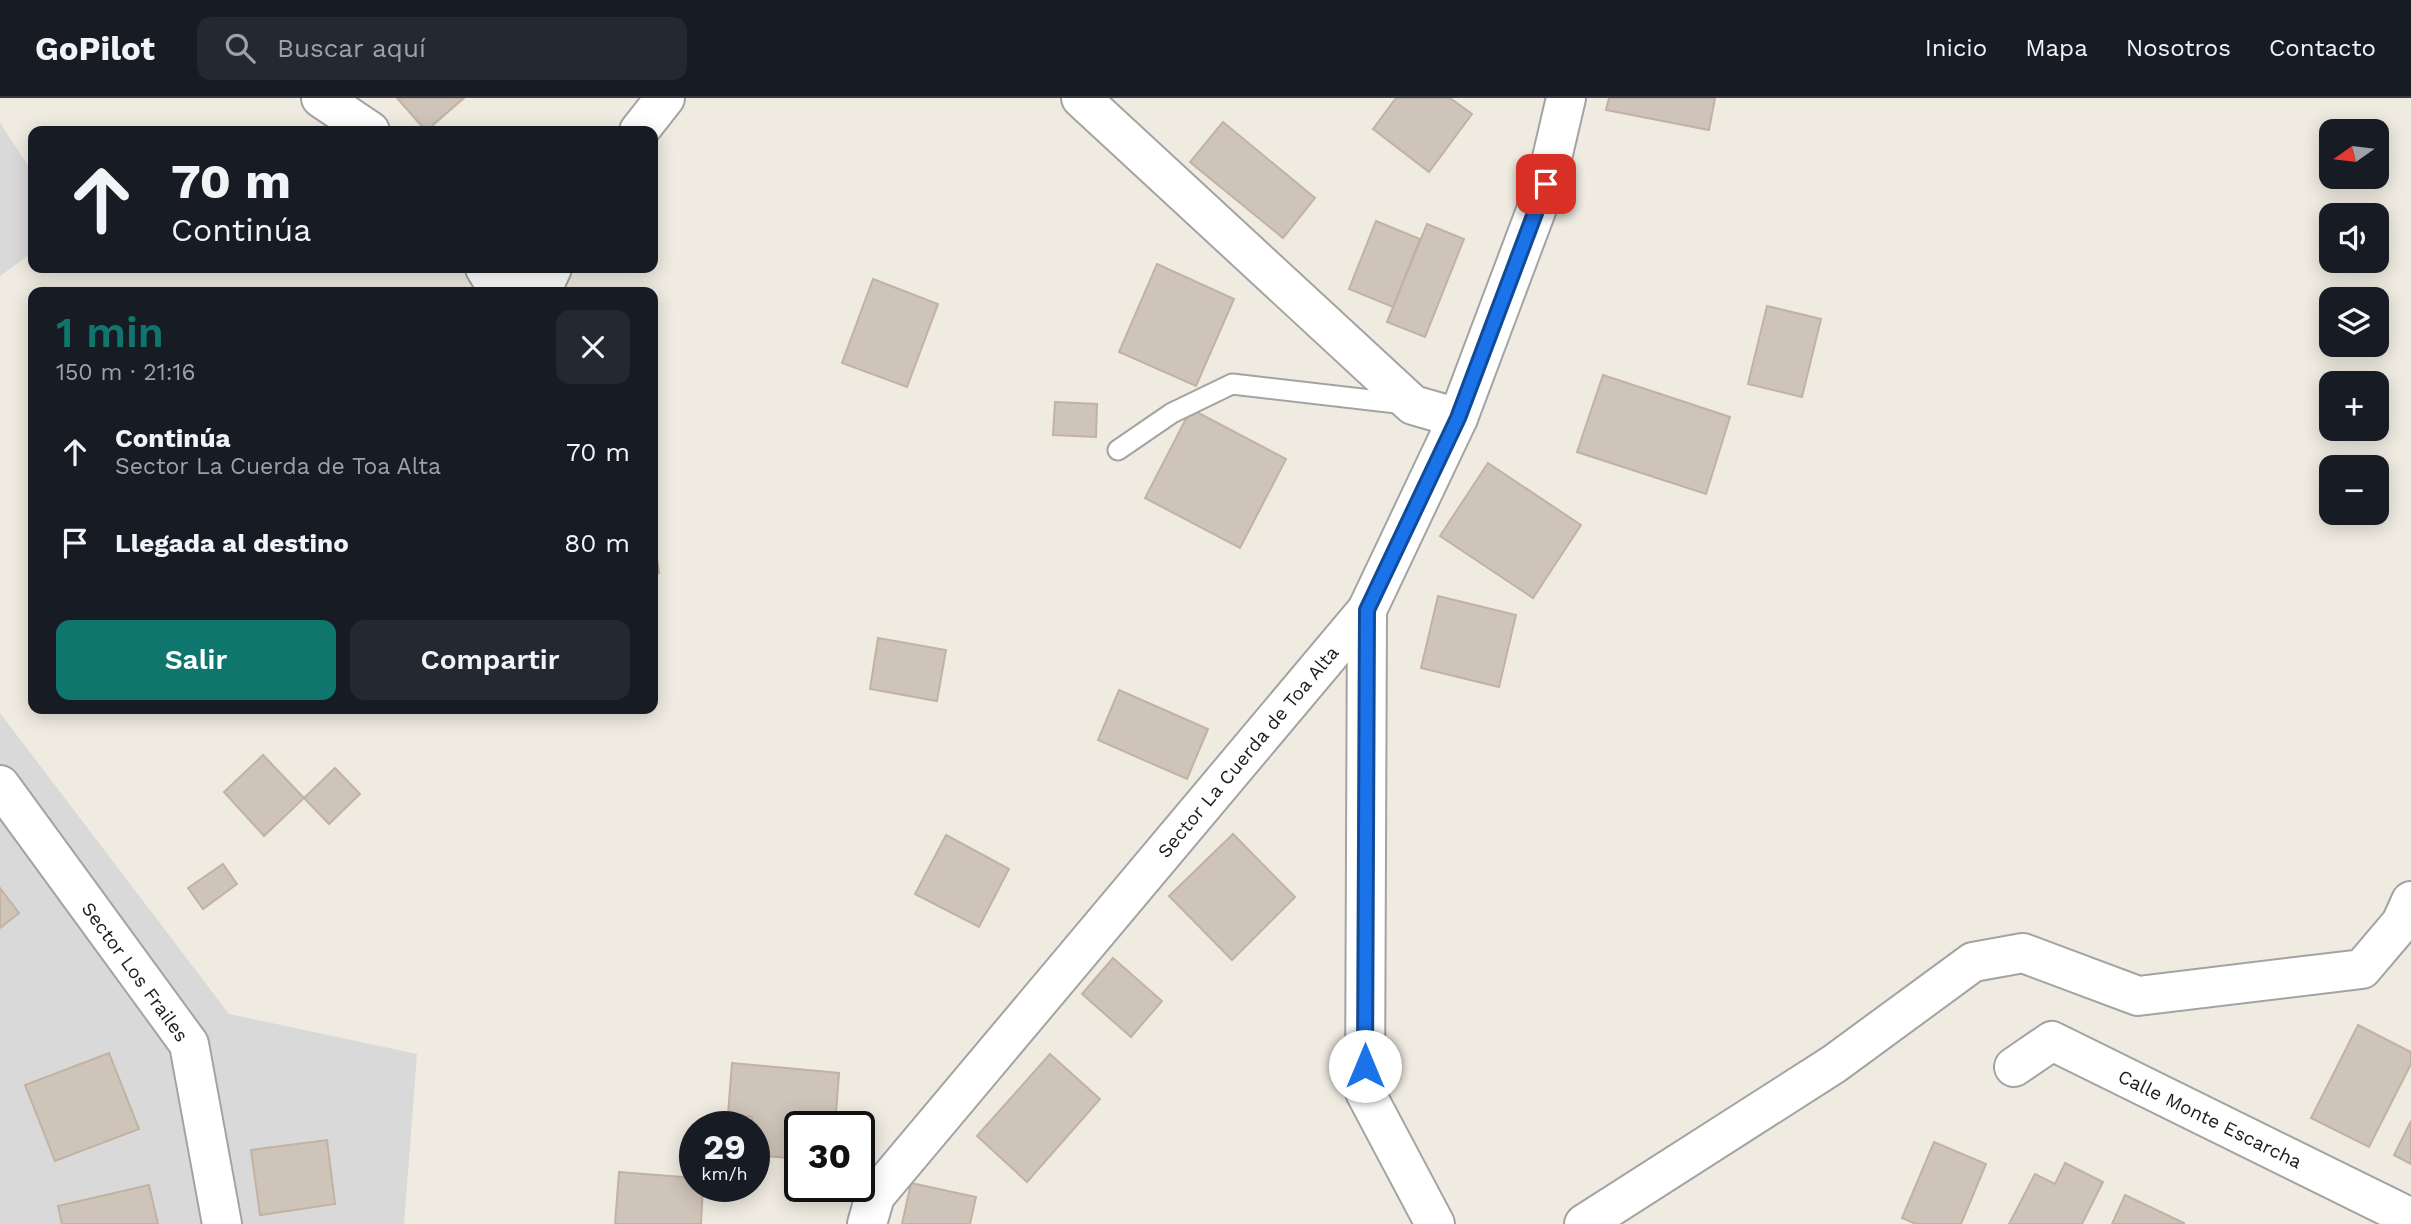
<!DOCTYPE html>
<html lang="es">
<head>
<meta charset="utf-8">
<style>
  body { margin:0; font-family:"Work Sans",sans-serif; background:#242831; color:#f1f3f6; height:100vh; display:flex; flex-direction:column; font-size:26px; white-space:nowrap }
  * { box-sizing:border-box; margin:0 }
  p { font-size:23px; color:#9ea1a6 }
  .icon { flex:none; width:38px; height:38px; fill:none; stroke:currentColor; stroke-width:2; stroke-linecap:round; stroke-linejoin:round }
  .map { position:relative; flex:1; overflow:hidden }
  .side { position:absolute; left:28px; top:189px; width:630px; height:427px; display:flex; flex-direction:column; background:#171b24; border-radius:14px; box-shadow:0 4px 18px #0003 }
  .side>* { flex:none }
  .hud { position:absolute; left:28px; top:28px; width:630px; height:147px; border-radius:14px; box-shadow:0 4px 18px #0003; background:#171b24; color:#f1f3f6; overflow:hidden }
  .needle { width:46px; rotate:256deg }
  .buttons { position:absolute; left:2319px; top:21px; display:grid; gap:14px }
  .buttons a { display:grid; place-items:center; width:70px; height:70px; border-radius:14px; background:#171b24; box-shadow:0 4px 18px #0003; font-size:35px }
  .speed { position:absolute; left:679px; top:1013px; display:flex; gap:14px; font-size:35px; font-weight:700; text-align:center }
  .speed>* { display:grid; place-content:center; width:91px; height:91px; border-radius:50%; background:#171b24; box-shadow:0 4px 18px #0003; line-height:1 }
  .speed small { font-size:18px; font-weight:400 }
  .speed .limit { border:4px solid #111; border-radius:10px; background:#fff; color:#111 }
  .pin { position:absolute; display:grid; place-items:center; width:60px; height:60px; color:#fff; margin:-30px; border-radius:14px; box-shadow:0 4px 10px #0006 }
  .me { position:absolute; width:77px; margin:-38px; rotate:0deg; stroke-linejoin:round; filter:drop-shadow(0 0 5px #0008) }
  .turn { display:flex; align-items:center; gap:24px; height:147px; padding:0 28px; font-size:32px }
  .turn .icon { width:91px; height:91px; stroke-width:2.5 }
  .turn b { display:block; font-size:49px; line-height:60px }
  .round { display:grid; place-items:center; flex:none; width:74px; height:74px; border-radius:14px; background:#242831 }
  .headline { display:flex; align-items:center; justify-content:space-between; height:119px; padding:0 28px }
  h1 { font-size:42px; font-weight:600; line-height:52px; color:#0f766e }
  .cta { display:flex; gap:14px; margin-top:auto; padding:14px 28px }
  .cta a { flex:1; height:80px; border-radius:14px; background:#0f766e; color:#fff; font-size:28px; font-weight:600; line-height:80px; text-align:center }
  .cta a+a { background:#242831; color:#f1f3f6 }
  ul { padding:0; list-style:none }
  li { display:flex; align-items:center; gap:21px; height:91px; padding:0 28px }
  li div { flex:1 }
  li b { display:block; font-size:26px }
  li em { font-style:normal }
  header { display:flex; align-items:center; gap:42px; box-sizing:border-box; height:98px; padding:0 35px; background:#171b24; border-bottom:2px solid #363941 }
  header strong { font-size:33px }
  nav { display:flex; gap:38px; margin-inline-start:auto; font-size:24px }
  .search { width:490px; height:63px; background:#242831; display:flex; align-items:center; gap:18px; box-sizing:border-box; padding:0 24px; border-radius:14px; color:#9ea1a6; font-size:26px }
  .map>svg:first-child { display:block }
  .residential { fill:#dad9d9 }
  .building { fill:#cfc4b9; stroke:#c2b2a2; stroke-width:2 }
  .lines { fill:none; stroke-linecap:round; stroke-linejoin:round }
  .lane-casing { stroke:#a3a3a3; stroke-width:23 }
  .street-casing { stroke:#a3a3a3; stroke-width:42 }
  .lane { stroke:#fff; stroke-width:19 }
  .street { stroke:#fff; stroke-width:38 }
  .route-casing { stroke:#114b97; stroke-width:18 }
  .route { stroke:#1a73e8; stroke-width:12 }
  .labels { text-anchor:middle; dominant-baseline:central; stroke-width:5; stroke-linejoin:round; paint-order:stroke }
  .street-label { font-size:19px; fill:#1c1c1c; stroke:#fff }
</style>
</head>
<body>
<header>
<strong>GoPilot</strong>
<div class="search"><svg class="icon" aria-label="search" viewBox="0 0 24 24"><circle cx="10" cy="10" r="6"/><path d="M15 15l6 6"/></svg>Buscar aquí</div>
<nav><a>Inicio</a><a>Mapa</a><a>Nosotros</a><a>Contacto</a></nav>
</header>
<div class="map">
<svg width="2411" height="1126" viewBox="0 0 2411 1126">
  <rect width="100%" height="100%" fill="#efebe1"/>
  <g class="residential">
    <path d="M0 25 33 75V154L0 178Z"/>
    <path d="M0 615 229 916 417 956 404 1126H0Z"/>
  </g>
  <g class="building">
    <path d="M397 0H464L426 33Z"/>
    <path d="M1396 0H1450L1472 16 1429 74 1373 31Z"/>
    <path d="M1609 0H1715L1709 32 1606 12Z"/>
    <path d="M1223 24 1315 100 1283 140 1190 64Z"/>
    <path d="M1376 123 1420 141 1393 209 1349 191Z"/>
    <path d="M1427 126 1464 141 1425 239 1387 224Z"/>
    <path d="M1157 166 1234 201 1196 288 1119 254Z"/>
    <path d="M873 181 938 206 907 289 842 265Z"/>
    <path d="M1767 208 1821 221 1802 299 1748 286Z"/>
    <path d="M1603 277 1730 319 1706 396 1577 354Z"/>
    <path d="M1055 304 1097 306 1096 339 1053 337Z"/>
    <path d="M1191 311 1286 361 1240 450 1145 400Z"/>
    <path d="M1488 365 1581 427 1533 500 1440 438Z"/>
    <path d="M653 435 659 475 653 476Z"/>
    <path d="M1438 498 1516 517 1499 589 1421 570Z"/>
    <path d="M878 540 946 552 937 603 870 591Z"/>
    <path d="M1119 592 1208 631 1187 681 1098 642Z"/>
    <path d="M263 657 304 700 264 738 224 694Z"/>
    <path d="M335 670 360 696 329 726 304 700Z"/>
    <path d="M1233 736 1295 799 1232 862 1169 798Z"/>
    <path d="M946 737 1009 771 979 829 915 796Z"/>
    <path d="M223 766 237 786 203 811 188 790Z"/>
    <path d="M0 790 19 815 0 830Z"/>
    <path d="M1113 860 1162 903 1131 939 1082 896Z"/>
    <path d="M2358 927 2411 954V966L2369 1049 2311 1020Z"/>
    <path d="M109 955 139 1031 55 1063 25 987Z"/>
    <path d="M1050 956 1100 1001 1027 1084 977 1038Z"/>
    <path d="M732 965 839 975 835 1029H800V1061L754 1057 752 1019 728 1016Z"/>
    <path d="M2411 1023V1066L2394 1057Z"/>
    <path d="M327 1042 335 1106 260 1117 251 1052Z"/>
    <path d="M1934 1044 1986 1066 1961 1126H1916L1902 1120Z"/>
    <path d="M2065 1065 2103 1084 2082 1126H2009L2035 1076 2055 1086Z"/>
    <path d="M619 1074 695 1080V1088H703L701 1126H615Z"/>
    <path d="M911 1085 976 1099 970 1126H902Z"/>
    <path d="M149 1087 158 1126H62L58 1108Z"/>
    <path d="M2125 1097 2184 1125 2183 1126H2112Z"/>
  </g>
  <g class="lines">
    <g class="lane-casing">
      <path id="lane" d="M1118 352 1172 315 1232 286 1405 306"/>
    </g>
    <g class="street-casing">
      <g id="street">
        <path d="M321 0 370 33"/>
        <path d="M1081 0 1413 307 1458 320"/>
        <path d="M639 33 665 0"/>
        <path d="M485 170 499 193 546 183 552 170"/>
        <path d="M1367 512 1365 994 1435 1126"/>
        <path d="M0 687 189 946 222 1126"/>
        <path d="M2014 969 2052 943 2411 1120"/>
        <path d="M867 1126 875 1098 1367 512 1458 320 1546 86 1566 0"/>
        <path d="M1584 1126 1834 966 1973 864 2023 855 2138 898 2362 871 2401 825 2411 803"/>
      </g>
    </g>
    <use href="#lane" class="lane"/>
    <use href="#street" class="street"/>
  </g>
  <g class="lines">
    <g class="route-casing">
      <path id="route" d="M1365 968 1367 512 1458 320 1546 86"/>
    </g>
    <use href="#route" class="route"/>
  </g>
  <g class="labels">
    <g class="street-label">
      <text transform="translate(1248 654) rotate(-50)">Sector La Cuerda de Toa Alta</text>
      <text transform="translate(135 874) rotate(54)">Sector Los Frailes</text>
      <text transform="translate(2210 1021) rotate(26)">Calle Monte Escarcha</text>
    </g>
  </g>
</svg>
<div class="buttons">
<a><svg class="needle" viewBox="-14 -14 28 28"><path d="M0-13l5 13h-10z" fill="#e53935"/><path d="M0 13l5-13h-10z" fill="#9ea1a6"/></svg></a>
<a><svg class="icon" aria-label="sound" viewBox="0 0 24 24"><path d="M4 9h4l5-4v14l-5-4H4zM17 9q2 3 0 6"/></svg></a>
<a><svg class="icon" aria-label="layers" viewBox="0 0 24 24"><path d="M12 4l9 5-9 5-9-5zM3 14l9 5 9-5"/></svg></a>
<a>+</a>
<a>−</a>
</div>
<div class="speed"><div>29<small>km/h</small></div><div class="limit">30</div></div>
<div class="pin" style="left:1546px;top:86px;background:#d93025"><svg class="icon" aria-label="arrive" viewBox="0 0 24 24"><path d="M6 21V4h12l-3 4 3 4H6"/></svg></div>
<svg class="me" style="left:1365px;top:968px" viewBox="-20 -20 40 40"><circle r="19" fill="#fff"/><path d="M0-13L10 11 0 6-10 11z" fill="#1a73e8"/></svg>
<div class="hud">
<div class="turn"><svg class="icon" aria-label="ahead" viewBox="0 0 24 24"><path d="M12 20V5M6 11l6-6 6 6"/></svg><div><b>70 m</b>Continúa</div></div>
</div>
<section class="side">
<div class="headline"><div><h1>1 min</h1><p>150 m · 21:16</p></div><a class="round"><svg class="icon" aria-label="close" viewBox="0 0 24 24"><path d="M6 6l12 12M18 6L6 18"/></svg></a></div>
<ul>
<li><svg class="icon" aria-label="ahead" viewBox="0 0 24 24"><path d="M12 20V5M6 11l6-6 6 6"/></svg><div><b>Continúa</b><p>Sector La Cuerda de Toa Alta</p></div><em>70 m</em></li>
<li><svg class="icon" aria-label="arrive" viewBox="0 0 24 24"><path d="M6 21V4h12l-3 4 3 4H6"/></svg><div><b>Llegada al destino</b></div><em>80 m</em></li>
</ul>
<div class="cta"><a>Salir</a><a>Compartir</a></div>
</section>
</div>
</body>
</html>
